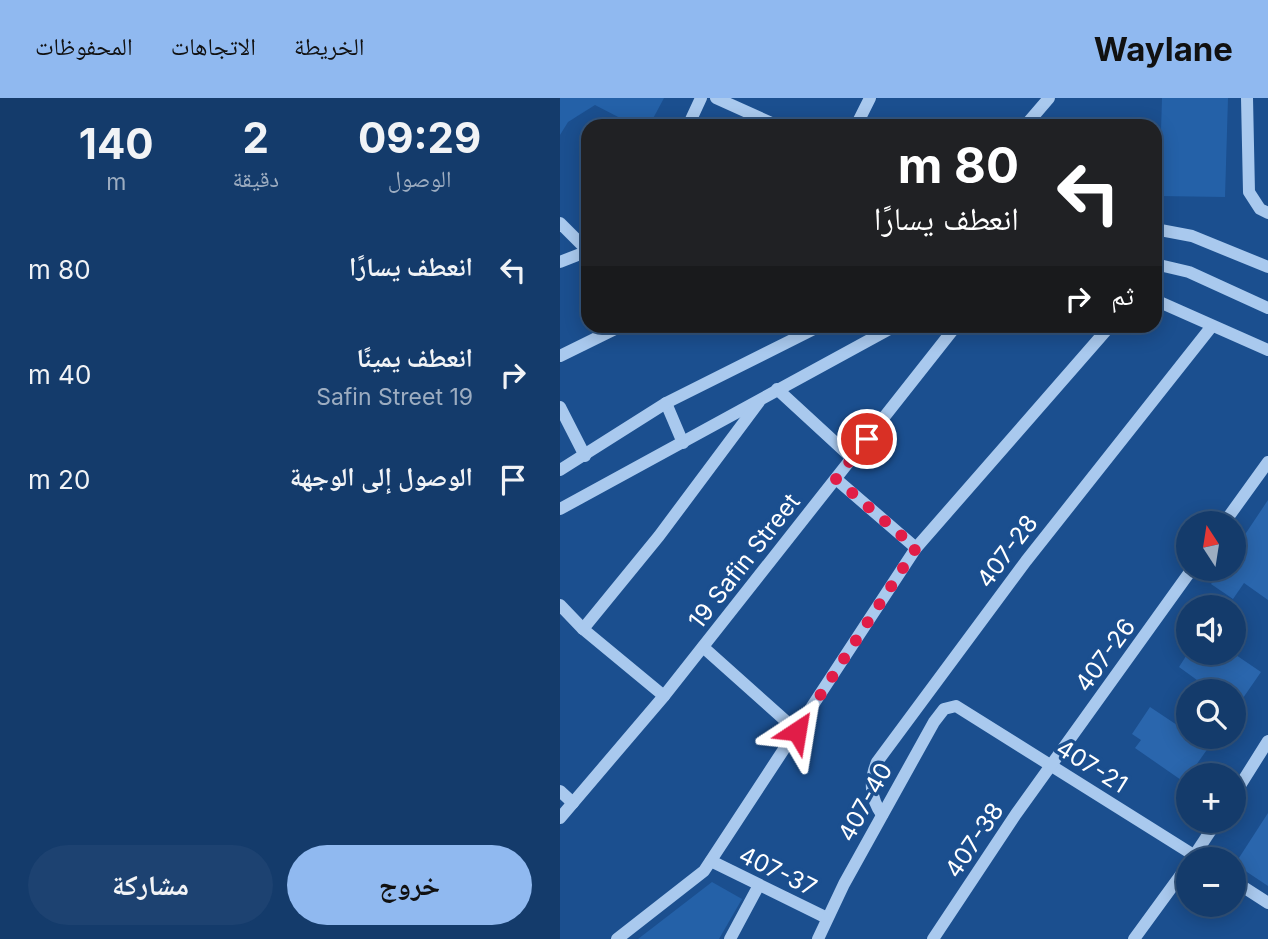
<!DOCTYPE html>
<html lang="ar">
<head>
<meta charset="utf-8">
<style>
  body { margin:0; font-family:Inter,"Noto Naskh Arabic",sans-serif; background:#1d4271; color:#f1f3f6; direction:rtl; height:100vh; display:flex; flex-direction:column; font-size:26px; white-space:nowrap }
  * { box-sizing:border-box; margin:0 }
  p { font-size:23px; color:#9dadc1 }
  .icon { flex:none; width:38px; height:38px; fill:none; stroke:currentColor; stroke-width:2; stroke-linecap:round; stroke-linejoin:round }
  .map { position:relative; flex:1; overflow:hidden; direction:ltr }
  .drawer { display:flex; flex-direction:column; background:#143b6b; width:560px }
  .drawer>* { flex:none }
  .hud { position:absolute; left:21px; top:21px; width:581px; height:214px; border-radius:21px; box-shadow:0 4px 18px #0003,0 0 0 2px #33557e; direction:rtl; background:#202124; color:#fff; overflow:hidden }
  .needle { width:46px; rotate:348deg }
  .controls { position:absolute; left:616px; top:413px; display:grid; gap:14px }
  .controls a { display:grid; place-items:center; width:70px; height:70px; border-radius:50%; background:#143b6b; box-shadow:0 4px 18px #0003,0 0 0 2px #33557e; font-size:35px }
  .pin { position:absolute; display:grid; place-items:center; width:60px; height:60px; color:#fff; margin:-30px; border:4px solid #fff; border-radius:50%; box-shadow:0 2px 7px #0007 }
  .me { position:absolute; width:77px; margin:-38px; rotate:33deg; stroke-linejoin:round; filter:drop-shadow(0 0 5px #0008) }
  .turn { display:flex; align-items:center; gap:24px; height:147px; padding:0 28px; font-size:32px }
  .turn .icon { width:91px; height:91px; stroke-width:2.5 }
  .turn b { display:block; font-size:49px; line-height:60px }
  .then { display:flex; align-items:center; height:66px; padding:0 28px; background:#0003; gap:14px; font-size:26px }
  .eta { display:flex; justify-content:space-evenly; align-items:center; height:119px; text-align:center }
  .eta b { font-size:42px; font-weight:700; line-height:49px }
  .cta { display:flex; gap:14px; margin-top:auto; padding:14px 28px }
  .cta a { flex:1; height:80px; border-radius:42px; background:#90b9f0; color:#111; font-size:28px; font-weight:700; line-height:80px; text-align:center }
  .cta a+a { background:#1d4271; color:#f1f3f6 }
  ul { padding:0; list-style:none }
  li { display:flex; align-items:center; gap:21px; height:105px; padding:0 28px }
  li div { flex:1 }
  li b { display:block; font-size:26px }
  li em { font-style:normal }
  header { display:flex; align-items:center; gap:42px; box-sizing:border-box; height:98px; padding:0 35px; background:#90b9f0; color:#111 }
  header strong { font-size:33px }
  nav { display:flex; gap:38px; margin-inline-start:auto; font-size:24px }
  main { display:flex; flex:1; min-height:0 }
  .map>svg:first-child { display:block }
  .green { fill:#2461a8 }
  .building { fill:#2a66ad }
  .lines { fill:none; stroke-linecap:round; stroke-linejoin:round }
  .minor { stroke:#a9c9ee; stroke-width:12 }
  .route { stroke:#e11d48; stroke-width:12; stroke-dasharray:0 21.6 }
  .labels { text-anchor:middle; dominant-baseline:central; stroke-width:7; stroke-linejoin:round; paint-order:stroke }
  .street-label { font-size:24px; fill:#fff; stroke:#1b4f8f }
</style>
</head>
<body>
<header>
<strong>Waylane</strong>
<nav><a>الخريطة</a><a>الاتجاهات</a><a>المحفوظات</a></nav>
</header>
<main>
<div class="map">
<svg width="708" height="841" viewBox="0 0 708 841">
  <rect width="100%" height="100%" fill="#1b4f8f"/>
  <g class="green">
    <path d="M0 0H104L89 28 64 22 35 7 8 24 0 37Z"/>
    <path d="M602 0H668L665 99 599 98Z"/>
    <path d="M152 784 182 801 159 841H78Z"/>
  </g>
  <g class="building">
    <path d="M708 402V502L684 485 673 501 651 486 662 471H674V453Z"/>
    <path d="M628 555H673L701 574 674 613V593H645L648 590 619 569Z"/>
    <path d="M590 609 620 629 628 617V639H656L624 684 575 650 581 642 572 636Z"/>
    <path d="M708 715V788L675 766Z"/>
  </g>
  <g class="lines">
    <g class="minor">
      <path d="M156 0 218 28"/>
      <path d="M687 0 689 94 700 111 708 115"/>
      <path d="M128 28 141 0"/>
      <path d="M296 28 310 0"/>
      <path d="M465 28 489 0"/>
      <path d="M0 125 28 153"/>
      <path d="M595 131 632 138 708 169"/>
      <path d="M0 164 28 153"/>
      <path d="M595 166 629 174 708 210"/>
      <path d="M595 202 708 252"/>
      <path d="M0 258 61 228"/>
      <path d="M217 291 292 360"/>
      <path d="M106 305 123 345"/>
      <path d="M0 309 25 358"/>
      <path d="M0 372 106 305 260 228"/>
      <path d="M276 381 356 450"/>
      <path d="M0 411 335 228"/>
      <path d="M664 425 708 364"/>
      <path d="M0 507 23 531 104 598"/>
      <path d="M23 531 99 438 199 304"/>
      <path d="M143 549 237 633"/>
      <path d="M0 693 13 705"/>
      <path d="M674 697 708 643"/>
      <path d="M322 717C310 699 309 683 317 664L466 463 652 228"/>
      <path d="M0 720 104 598 396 228"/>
      <path d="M632 761 657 723"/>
      <path d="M151 763 267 820"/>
      <path d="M674 783 708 805"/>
      <path d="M57 841 144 773 356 450 550 228"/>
      <path d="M170 841 199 787"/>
      <path d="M258 841 284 786 374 624 384 611 396 608 640 761"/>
      <path d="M373 841 456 716 632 471"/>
      <path d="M574 841 628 767"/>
    </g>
  </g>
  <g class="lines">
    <path class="route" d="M237 633 356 450 276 381 307 341"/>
  </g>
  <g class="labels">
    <g class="street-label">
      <text transform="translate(447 453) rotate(-53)">407-28</text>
      <text transform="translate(184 463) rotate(-52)">19 Safin Street</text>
      <text transform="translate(545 557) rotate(-54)">407-26</text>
      <text transform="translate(532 668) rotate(32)">407-21</text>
      <text transform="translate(305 704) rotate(-61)">407-40</text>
      <text transform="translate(414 742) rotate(-56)">407-38</text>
      <text transform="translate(218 773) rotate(26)">407-37</text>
    </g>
  </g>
</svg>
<div class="controls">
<a><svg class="needle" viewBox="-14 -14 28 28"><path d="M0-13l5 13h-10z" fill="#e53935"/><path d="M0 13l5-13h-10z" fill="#9dadc1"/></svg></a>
<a><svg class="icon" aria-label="sound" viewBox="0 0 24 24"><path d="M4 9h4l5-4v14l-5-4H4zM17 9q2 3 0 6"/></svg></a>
<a><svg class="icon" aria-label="search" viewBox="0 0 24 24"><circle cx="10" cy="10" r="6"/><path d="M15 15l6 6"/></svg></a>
<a>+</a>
<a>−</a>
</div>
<div class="pin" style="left:307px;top:341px;background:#d93025"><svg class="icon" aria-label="arrive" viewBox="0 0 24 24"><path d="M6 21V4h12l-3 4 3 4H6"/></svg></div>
<svg class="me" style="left:237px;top:633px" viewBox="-20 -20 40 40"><path d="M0-17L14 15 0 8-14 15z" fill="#e11d48" stroke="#fff" stroke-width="4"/></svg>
<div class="hud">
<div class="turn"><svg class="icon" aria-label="left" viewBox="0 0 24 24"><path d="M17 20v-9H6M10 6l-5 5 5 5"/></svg><div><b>80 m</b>انعطف يسارًا</div></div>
<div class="then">ثم<svg class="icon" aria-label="right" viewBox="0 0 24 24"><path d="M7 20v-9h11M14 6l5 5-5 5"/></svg></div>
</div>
</div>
<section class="drawer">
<div class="eta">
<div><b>09:29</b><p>الوصول</p></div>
<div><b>2</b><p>دقيقة</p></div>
<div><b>140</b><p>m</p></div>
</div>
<ul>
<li><svg class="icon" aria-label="left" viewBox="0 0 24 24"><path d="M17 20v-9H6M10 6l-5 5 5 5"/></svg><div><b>انعطف يسارًا</b></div><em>80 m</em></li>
<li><svg class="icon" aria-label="right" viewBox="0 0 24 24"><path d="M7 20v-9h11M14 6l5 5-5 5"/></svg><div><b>انعطف يمينًا</b><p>19 Safin Street</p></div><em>40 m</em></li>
<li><svg class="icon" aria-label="arrive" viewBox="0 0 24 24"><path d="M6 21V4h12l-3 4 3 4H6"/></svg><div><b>الوصول إلى الوجهة</b></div><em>20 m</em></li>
</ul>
<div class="cta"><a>خروج</a><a>مشاركة</a></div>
</section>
</main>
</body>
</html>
